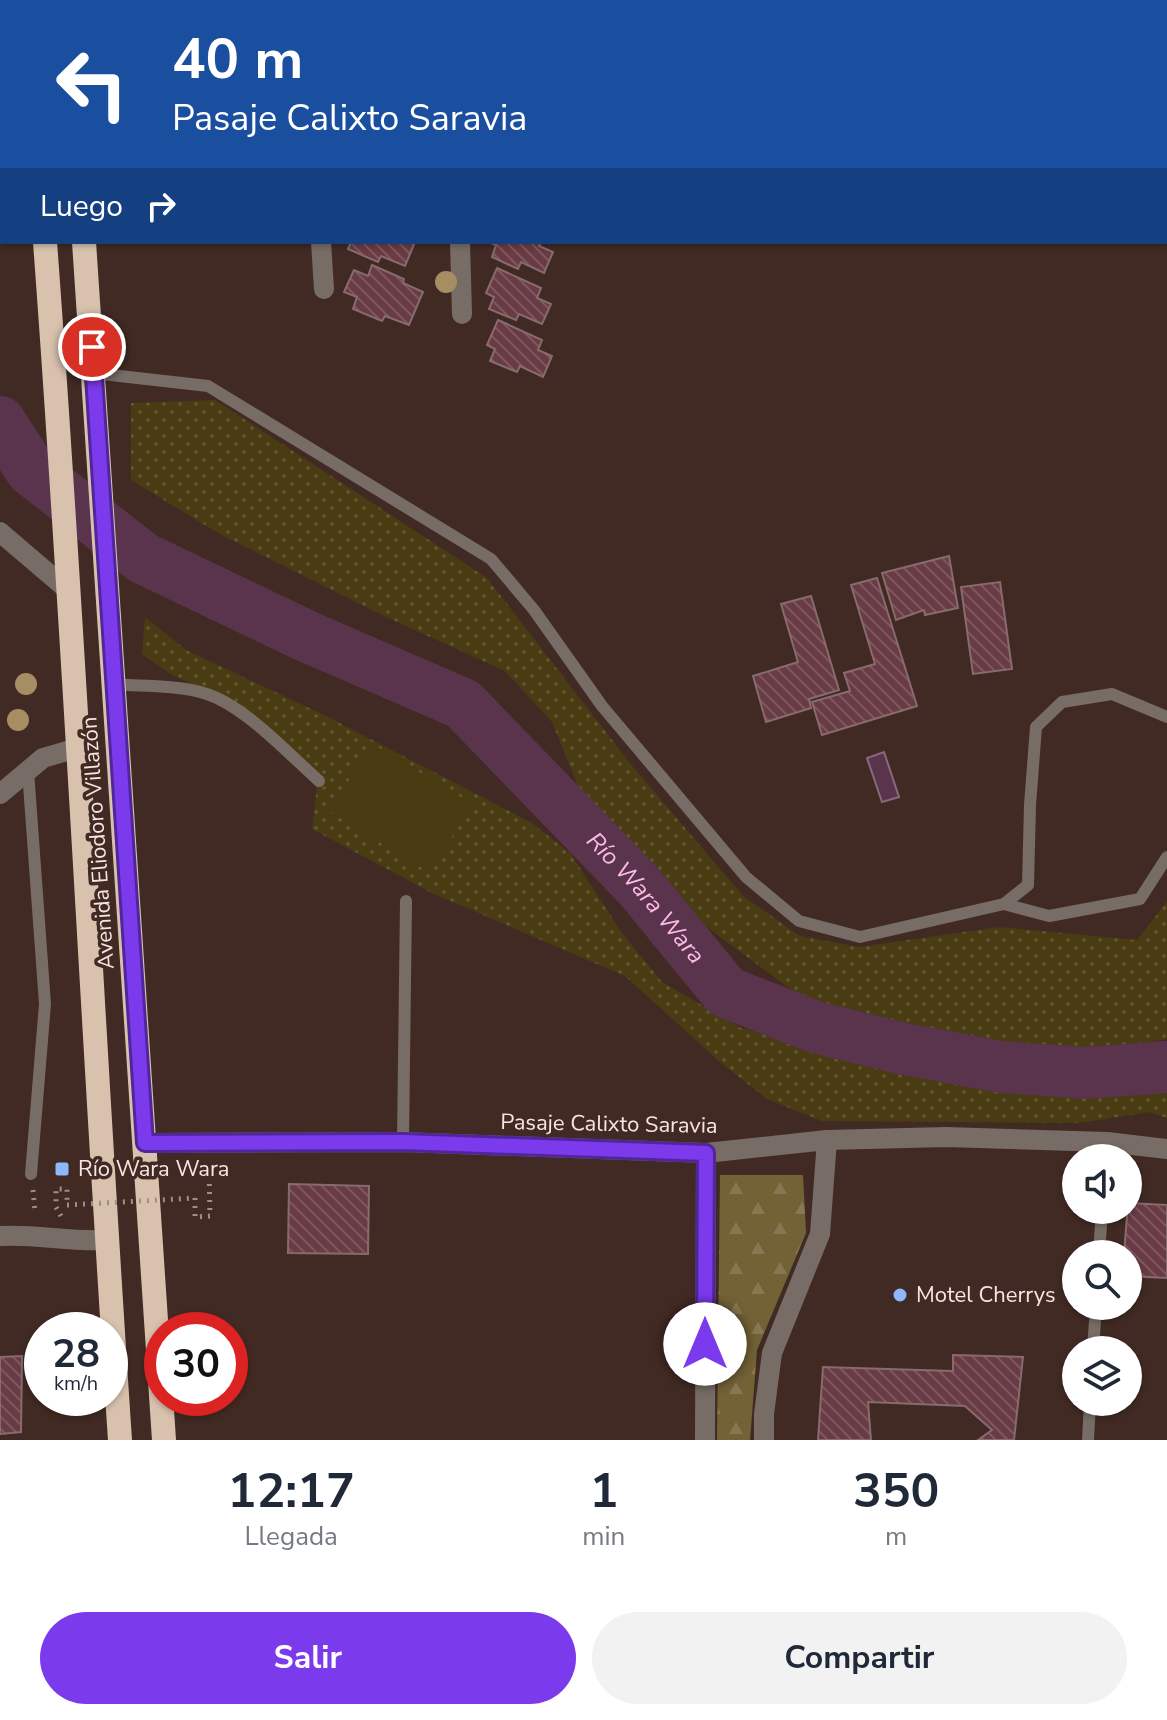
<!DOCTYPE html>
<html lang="es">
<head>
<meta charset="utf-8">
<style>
  body { margin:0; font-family:"Nunito Sans",sans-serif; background:#f2f2f3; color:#1f2937; height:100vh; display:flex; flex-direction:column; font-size:30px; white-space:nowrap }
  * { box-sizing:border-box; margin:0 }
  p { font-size:26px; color:#747a83 }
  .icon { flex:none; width:44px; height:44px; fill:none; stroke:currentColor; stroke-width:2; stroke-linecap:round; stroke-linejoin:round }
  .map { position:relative; height:1440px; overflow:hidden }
  .drawer { display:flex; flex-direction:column; background:#fff; flex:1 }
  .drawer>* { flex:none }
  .banner { position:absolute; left:0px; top:0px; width:1168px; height:244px; box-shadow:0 2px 6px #0004; background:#1a4fa0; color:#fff; overflow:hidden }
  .fabs { position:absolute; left:1062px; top:1144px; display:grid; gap:16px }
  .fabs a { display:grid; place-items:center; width:80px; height:80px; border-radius:50%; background:#fff; box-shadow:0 2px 6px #0004; font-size:40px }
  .speed { position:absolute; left:24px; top:1312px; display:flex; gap:16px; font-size:40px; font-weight:700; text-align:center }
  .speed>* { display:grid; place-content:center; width:104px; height:104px; border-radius:50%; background:#fff; box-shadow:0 2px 6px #0004; line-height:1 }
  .speed small { font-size:20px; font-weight:400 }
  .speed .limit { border:12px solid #d22; background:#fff; color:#111 }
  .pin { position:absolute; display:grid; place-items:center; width:68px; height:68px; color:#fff; margin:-34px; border:4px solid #fff; border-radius:50%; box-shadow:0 2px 8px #0007 }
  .me { position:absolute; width:88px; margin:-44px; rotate:0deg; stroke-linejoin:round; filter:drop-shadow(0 0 6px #0008) }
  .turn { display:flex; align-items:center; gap:28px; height:168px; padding:0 40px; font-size:36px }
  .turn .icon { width:104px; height:104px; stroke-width:2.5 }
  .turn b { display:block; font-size:56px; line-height:68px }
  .then { display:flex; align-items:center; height:76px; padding:0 40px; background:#0003; gap:16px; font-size:30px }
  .eta { display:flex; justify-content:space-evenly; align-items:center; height:136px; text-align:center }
  .eta b { font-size:48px; font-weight:700; line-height:56px }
  .button { display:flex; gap:16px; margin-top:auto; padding:16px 40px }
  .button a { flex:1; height:92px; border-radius:48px; background:#7c3aed; color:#fff; font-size:32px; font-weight:700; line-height:92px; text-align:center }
  .button a+a { background:#f2f2f3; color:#1f2937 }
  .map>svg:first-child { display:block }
  .grass { fill:url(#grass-dots) }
  .forest { fill:url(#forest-firs) }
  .garden { fill:#493b12 }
  .water { fill:#5a344d; stroke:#89697a; stroke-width:2 }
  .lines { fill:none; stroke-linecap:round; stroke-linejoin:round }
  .river { stroke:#5a344d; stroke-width:52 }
  .building { fill:url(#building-back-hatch); stroke:#876b6f; stroke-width:2 }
  .path { stroke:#a08d87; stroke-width:5; stroke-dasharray:2 6; stroke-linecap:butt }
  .lane { stroke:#776d66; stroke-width:12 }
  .street { stroke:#776d66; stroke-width:20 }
  .highway { stroke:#d8c2ae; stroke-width:24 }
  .path-bridge { stroke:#a08d87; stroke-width:5; stroke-dasharray:2 6; stroke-linecap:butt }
  .tree { fill:#a68d62 }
  .route-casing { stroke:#51269a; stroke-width:20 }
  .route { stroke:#7c3aed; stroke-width:14 }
  .poi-dot { fill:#8db9fc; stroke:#412a23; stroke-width:3 }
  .labels { text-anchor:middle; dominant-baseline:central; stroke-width:7; stroke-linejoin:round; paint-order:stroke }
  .street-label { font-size:22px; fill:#f6e6e2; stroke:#412a23 }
  .poi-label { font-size:22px; fill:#f6e6e2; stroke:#412a23; text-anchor:start }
  .water-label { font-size:24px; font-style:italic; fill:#febae6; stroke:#412a23 }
</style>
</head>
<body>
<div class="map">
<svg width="1167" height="1440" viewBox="0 0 1167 1440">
  <defs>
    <pattern id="grass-dots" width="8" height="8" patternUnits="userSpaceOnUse" patternTransform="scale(2)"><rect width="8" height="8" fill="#493b12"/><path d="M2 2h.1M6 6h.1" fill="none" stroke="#645734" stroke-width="1.8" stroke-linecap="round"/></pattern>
    <pattern id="forest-firs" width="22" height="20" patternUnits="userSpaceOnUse" patternTransform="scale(2)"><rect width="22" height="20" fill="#726236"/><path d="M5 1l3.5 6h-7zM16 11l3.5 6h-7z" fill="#877853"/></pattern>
    <pattern id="building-back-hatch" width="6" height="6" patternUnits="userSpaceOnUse" patternTransform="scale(2)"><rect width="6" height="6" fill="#693b44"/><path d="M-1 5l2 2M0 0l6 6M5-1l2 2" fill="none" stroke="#7f575f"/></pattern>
  </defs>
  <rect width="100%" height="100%" fill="#412a23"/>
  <g class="grass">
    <path d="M215 400 487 578 629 762 743 896 800 936 859 947 999 927 1137 940 1167 902V1039L1108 1050 879 1031 800 996 681 908 627 857 582 796 552 722 505 671 384 616 218 533 131 480V403Z"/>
    <path d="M145 617 186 650 326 716 532 823 570 853 622 933 662 982 741 1028 943 1071 1090 1085 1167 1080V1118L1150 1112 1079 1123 822 1121 767 1099 720 1062 625 976 432 893 312 829 318 778 226 701 169 673 142 654Z"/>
  </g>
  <path class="forest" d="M720 1175H803L806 1233 757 1350 750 1440H717Z"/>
  <path class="garden" d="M371 743 472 804 430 873 330 812Z"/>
  <path class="water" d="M884 752 899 797 882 802 867 758Z"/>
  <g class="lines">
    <path class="river" id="s1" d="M0 422 31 470 143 558 306 636 463 704 640 887 726 992 815 1027 904 1049 1002 1067 1085 1073 1167 1067"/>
  </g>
  <g class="building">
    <path d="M351 242H415L405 266 381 256 378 262 348 249Z"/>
    <path d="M488 242H541L539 246 553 252 544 273 521 262 518 269 492 257 496 245Z"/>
    <path d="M372 265 404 279 403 283 423 292 409 325 385 316 382 321 353 309 357 297 344 292 354 270 368 276Z"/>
    <path d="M497 268 541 288 537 298 551 304 542 324 519 314 516 320 489 309 494 297 486 293Z"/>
    <path d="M498 320 542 340 538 350 552 356 543 377 520 366 517 372 490 361 495 349 487 345Z"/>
    <path d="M949 556 958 608 925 615 924 610 896 620 882 573Z"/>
    <path d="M877 578 917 706 822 735 812 702 850 691 844 673 875 664 851 585Z"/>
    <path d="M1000 582 1012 669 973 674 961 587Z"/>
    <path d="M811 596 839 690 809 699 811 708 766 722 753 676 798 662 781 604Z"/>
    <path d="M289 1184 369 1186 368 1254 288 1253Z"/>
    <path d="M1128 1203 1167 1205V1278L1128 1276V1254H1124Z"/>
    <path d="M953 1355 1023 1357 1014 1440H978L992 1430 965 1406 868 1402 871 1440H818L823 1367 953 1371Z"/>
    <path d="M22 1356 21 1432 0 1434V1357Z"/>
  </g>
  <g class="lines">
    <g class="path">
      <path d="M33 1190 35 1212"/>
      <path d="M195 1198V1217L210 1216 209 1166"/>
      <path d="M61 1216 56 1207V1189H67V1205"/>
    </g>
    <g class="lane">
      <path d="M0 223 2 218"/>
      <path d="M93 373 208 386 491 559 534 610 602 706 746 877 799 921 860 937 1004 904 1028 885 1030 805 1036 727 1062 702 1112 694 1167 717"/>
      <path d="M113 684C146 687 187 684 217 698 253 715 289 754 319 781"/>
      <path d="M28 771 45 1004 31 1174"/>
      <path d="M1004 904 1049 916 1140 899 1167 857"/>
      <path d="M403 1142 406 901"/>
      <path d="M1099 1254 1102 1210"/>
      <path d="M1093 1350 1096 1306"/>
      <path d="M1088 1440 1090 1402"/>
    </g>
    <g class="street">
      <path d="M158 0V2"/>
      <path d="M309 0V2"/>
      <path d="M453 0V2"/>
      <path d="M0 160 2 164"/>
      <path d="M321 242 324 289"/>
      <path d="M460 242 462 314"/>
      <path d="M0 532 69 591"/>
      <path d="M0 794 43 758 77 748"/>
      <path d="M145 1143 403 1142 706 1153 827 1140 946 1137 1107 1142 1167 1149"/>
      <path d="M0 1236C36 1234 70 1242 106 1240"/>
      <path d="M705 1440 706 1153"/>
      <path d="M764 1440V1414L772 1353 820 1234 827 1140"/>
    </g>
    <g class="highway">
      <path d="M30 0V2"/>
      <path d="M70 0V2"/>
      <path d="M45 242C75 641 93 1041 120 1440"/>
      <path d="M84 242 164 1440"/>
    </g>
    <path class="path-bridge" d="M67 1205 195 1198"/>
  </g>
  <g class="tree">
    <circle cx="446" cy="282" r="11"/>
    <circle cx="26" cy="684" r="11"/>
    <circle cx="18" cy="720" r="11"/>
  </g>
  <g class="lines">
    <g class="route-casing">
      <path id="route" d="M92 347 145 1143 403 1142 706 1153 705 1344"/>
    </g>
    <use href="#route" class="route"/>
  </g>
  <g class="poi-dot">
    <rect x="54" y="1161" width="16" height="16" rx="4"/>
    <circle cx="900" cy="1295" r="8"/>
  </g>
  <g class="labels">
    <g class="street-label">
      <text transform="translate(98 843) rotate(-94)">Avenida Eliodoro Villazón</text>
      <text transform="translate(609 1124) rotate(1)">Pasaje Calixto Saravia</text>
    </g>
    <g class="poi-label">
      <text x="78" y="1169">Río Wara Wara</text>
      <text x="916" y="1295">Motel Cherrys</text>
    </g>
    <g class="water-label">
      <text stroke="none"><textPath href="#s1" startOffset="818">Río Wara Wara</textPath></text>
    </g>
  </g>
</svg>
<div class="fabs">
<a><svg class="icon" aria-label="sound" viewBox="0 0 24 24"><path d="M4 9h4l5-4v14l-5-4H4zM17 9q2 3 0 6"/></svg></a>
<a><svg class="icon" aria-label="search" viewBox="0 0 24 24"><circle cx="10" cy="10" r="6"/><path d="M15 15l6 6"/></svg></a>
<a><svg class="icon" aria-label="layers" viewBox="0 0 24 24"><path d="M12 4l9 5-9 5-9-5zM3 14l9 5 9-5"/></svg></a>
</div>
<div class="speed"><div>28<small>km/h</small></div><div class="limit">30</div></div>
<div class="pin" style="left:92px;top:347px;background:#d93025"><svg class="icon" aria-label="arrive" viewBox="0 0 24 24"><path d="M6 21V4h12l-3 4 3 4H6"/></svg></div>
<svg class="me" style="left:705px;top:1344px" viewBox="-20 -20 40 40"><circle r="19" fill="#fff"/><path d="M0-13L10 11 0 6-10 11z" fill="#7c3aed"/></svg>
<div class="banner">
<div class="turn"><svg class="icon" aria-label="left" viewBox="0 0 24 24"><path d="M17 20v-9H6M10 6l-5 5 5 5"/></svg><div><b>40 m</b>Pasaje Calixto Saravia</div></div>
<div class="then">Luego<svg class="icon" aria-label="right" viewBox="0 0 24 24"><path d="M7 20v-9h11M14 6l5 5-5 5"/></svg></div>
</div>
</div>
<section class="drawer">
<div class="eta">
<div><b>12:17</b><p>Llegada</p></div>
<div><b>1</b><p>min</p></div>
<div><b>350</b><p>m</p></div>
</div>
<div class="button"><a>Salir</a><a>Compartir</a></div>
</section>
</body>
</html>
